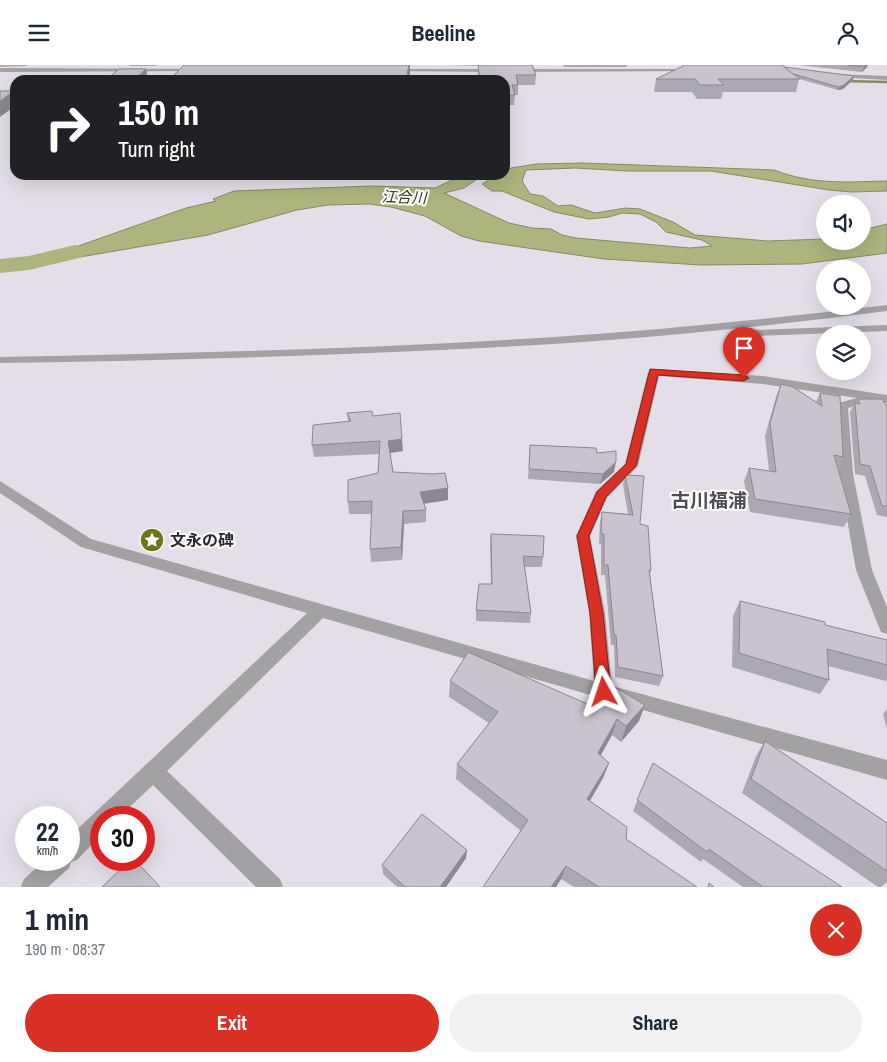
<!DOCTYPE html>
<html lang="en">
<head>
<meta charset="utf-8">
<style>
  body { margin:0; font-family:"Archivo Narrow","Noto Sans JP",sans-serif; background:#f2f2f3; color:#1f2937; height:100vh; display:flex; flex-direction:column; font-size:19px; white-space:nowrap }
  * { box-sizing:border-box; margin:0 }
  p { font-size:16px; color:#747a83 }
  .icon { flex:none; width:28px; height:28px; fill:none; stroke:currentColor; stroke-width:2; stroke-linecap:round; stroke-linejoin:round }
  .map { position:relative; height:822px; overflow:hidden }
  .sheet { display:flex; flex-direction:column; background:#fff; flex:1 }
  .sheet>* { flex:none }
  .top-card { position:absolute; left:10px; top:10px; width:500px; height:105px; border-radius:15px; box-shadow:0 5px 20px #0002; background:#202124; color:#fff; overflow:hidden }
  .controls { position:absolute; left:816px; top:130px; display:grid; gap:10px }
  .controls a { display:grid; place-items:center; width:55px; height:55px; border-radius:50%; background:#fff; box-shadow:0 5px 20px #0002; font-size:25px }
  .speed { position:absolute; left:15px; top:741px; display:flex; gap:10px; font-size:25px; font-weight:700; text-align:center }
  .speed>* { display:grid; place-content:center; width:65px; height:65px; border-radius:50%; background:#fff; box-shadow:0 5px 20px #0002; line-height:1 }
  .speed small { font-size:12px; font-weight:400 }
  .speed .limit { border:8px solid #d22; background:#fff; color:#111 }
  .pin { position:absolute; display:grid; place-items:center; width:42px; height:42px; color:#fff; margin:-51px -21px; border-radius:50% 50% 50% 0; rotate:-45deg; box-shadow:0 0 5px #0007 }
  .pin .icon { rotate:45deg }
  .me { position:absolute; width:55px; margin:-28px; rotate:355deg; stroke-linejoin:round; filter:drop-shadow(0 0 4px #0008) }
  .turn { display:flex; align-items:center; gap:18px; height:105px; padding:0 25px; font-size:22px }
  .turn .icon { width:65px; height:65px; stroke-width:2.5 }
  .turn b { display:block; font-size:35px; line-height:42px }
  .round { display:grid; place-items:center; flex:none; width:52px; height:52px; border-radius:26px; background:#f2f2f3 }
  .overview { display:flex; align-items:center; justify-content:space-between; height:85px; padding:0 25px }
  h1 { font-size:30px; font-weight:800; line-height:38px }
  .action { display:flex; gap:10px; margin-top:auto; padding:10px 25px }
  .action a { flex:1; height:58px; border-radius:30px; background:#d93025; color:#fff; font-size:20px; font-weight:800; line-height:58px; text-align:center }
  .action a+a { background:#f2f2f3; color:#1f2937 }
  header { display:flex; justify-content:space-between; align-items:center; height:65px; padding:0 25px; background:#fff; font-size:22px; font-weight:800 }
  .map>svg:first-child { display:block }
  .water { fill:#aeb47d; stroke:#878a65 }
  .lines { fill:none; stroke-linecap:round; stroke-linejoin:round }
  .stream { stroke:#878a65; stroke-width:2.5 }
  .river { fill:#aeb47d; fill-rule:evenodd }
  .minor { fill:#a3a1a4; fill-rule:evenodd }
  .tertiary { fill:#a3a1a4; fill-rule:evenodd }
  .wall { fill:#aca8af }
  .shaded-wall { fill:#8c888f }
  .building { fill:#c8c3cc; stroke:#8c888f }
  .route { fill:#d93025; stroke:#8d1f18 }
  .labels { text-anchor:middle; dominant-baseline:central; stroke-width:4; stroke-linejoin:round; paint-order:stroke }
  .far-water-label { font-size:15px; font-style:italic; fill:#34370b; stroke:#fff }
  .poi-label { font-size:16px; font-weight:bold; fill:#2b292c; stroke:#fff; text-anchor:start }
  .quarter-label { font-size:19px; font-weight:bold; fill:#514d54; stroke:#fff }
</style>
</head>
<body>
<header><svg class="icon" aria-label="menu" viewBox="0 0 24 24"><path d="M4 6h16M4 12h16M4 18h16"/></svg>Beeline<svg class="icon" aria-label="person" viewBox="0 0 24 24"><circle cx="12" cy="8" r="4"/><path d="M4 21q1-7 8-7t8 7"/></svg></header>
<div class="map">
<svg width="887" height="822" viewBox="0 0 887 822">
  <rect width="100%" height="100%" fill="#e3dee7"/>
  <path class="water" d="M583 98 774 105C813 120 846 117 887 116V126L851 127 829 125 711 106H627L575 103 526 105 522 116 530 129 543 131 558 141 571 140 595 148 626 143 640 144 673 157 695 170 768 176 825 174V176H862L863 165 887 159V188L802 199 701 200 604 194 479 176 461 171 425 151 391 142 369 139 328 140 297 145 208 170 16 203 186 143 216 136 213 134 234 126 372 121 435 123 463 110H483L474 113 476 115 464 123 444 128 509 158 532 163 551 164 562 170 576 173 690 183 712 181 702 175 666 167 656 157 640 149 622 148 609 152 589 154 554 147 502 126H492L482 119 487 116 490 110H505V104L536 99Z"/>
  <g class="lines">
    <path class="stream" d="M843 16 887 17"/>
    <path class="river" d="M75 180 83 182 87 187 83 192 29 205 0 208V194L29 191Z"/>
    <g class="minor">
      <path d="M0 3 198 4 201 6 0 7Z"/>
      <path d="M495 4 497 7 389 6 392 4Z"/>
      <path d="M517 4H690L693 6 515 7Z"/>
      <path d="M887 240V246C776 260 665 272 554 279 369 290 185 295 0 298V292C185 288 369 284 554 272 665 265 776 253 887 240Z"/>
      <path d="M887 260V266L755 271 750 268 755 265Z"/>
      <path d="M654 304 763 311 887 330V338L873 336 848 343 853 409 872 505 887 542V569L881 567 879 562 856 505 839 409 836 341 838 338 857 333 763 319 659 311 638 401 607 433 590 471 605 548 612 621 887 695V715L323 553 167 706 280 814 283 822H256L153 720 119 752H101V770L77 795 71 797 69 803 48 822H21L24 814 45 795H69V772L307 548 81 482 0 428V416L91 474 594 616 589 548 576 471 596 426 625 399 648 307Z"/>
    </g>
    <path class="tertiary" d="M834 9 887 11V15L836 12Z"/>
  </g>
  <g class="wall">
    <path d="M0 0H28L26 1 0 2Z"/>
    <path d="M129 0H157L156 1H129Z"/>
    <path d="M450 0H532L536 10 535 20H518V30H515L514 40H505V15H478V1Z"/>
    <path d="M563 0H627V2H564Z"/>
    <path d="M797 0H868L867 2 862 7Z"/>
    <path d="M784 2 854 11 853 15 843 24 838 25 799 14 796 27H723L721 34H697L692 27H654L656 14Z"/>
    <path d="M146 4 147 9 141 15H108L107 14Z"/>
    <path d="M781 319 816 337 820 328 843 392 838 404 851 449 844 462 750 447 744 416 749 403 769 406 765 371 776 332Z"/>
    <path d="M858 334 887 340V452L877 450 865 411 855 409 850 347 855 338H856Z"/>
    <path d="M347 348 373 351 403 386 390 388 393 407 448 423V435L424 439 426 445V457L404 459 402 495 371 497 370 484 372 449H349L348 437 378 408 379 389 314 392 312 380 348 357Z"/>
    <path d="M530 380 597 388 614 407 600 419 528 414Z"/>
    <path d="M625 410 640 459 651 505 650 511 663 611 659 621 615 612 614 580H611L605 510H601V479H599L600 457 602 447 628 449 623 420Z"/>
    <path d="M491 469 543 492 542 502H524L531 548 530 558 476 556V545L491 519 490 480Z"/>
    <path d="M740 536 825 560 887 575V615L886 616 828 601 829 615 820 629 732 602 733 551Z"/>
    <path d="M450 616 599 644 639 656 621 677 612 670 600 691 609 698 603 713 590 736 626 774 697 822H574L561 814 556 822H483L521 766 456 714 457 699 489 658 449 632Z"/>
    <path d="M887 644V664L883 649Z"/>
    <path d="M765 676 887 758V817L881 822H878L742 728 756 691Z"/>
    <path d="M653 698 842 822H743L703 794 701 797 633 746Z"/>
    <path d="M466 793 446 822H397L383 809 382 800Z"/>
  </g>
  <g class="shaded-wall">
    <path d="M409 0H410V9L409 15H406Z"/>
    <path d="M866 0H868L867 2 862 7 864 2Z"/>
    <path d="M146 4 147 9 141 15H135V14Z"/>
    <path d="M854 11 853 15 843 24 838 25 839 22Z"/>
    <path d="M14 26 15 29V41L0 52V36Z"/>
    <path d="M402 374 403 386 389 388 388 376Z"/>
    <path d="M616 397 614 407 600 419 603 409Z"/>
    <path d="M448 423V435L420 439V427Z"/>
    <path d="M403 446 404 459 402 495 401 482Z"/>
    <path d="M645 640 639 656 621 677 626 661Z"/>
    <path d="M617 654 612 670 593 704 598 688Z"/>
    <path d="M609 698 603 713 582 749 587 734Z"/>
    <path d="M467 785 466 793 446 822H440Z"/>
    <path d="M566 801 561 814 556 822H551Z"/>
  </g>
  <g class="building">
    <path d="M184 0H409L406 15H169Z"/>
    <path d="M478 0H532L536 10H516L518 20H512L515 30H505V15H480Z"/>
    <path d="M685 0H782L800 14H718L724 20H700L695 14H656Z"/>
    <path d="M848 0H866L864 2Z"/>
    <path d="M784 2 854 11 844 20 839 22 793 9Z"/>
    <path d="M119 4H146L135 14H107Z"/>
    <path d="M0 26H14L0 36Z"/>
    <path d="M781 319 793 322 822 341 820 328 840 331 843 392 834 390 851 449 755 434 749 403 776 407 770 358Z"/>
    <path d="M858 334H882L886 340H887V441H882L870 401 860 399 855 338 860 339Z"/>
    <path d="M372 346 373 351 400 348 402 374 388 376 393 407 433 409 445 408 448 423 420 427 426 445 403 446 401 482 370 484 372 436 348 437V415L378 408 380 376 312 380 313 360 351 356 347 348Z"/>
    <path d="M530 380 596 383 597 388 616 386V397L603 409 529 404Z"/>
    <path d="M625 410 644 411 640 459 648 461 651 505H649L663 611 618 602 616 570H614L608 500H604V469H601L602 447 633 450Z"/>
    <path d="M491 469 544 471 543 492 523 491 531 548 476 545 479 519H492Z"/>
    <path d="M740 536 825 557V560L887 575V600L827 584 829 615 739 588Z"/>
    <path d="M468 587 599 644 613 621 645 640 626 661 617 654 598 688 609 698 587 734 627 762 626 774 697 822H599L566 801 551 822H483L528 755 457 699 498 647 450 616Z"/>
    <path d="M765 676 887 758V806L751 714Z"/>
    <path d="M653 698 842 822H763L709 784 707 787 637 735Z"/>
    <path d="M422 749 467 785 440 822H405L382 800Z"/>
    <path d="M130 795H135L160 822H102Z"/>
    <path d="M709 818 714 822H708Z"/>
  </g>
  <path class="route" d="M650 304 744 310 749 313 744 316 658 310 636 401 606 432 589 471 603 548 611 627 609 632 604 634 598 632 596 627 590 548 577 471 597 427 626 399Z"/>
  <defs>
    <g id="sight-disc" transform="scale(1.25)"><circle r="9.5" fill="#6e741c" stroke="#fff"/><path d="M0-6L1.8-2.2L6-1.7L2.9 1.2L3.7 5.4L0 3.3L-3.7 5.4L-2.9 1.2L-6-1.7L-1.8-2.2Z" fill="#fff"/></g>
  </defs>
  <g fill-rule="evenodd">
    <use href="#sight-disc" x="152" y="475"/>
  </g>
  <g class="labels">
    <g class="far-water-label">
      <text transform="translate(404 132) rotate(2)">江合川</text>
    </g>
    <g class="poi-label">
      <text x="170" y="475">文永の碑</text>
    </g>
    <g class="quarter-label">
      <text x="709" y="435">古川福浦</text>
    </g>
  </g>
</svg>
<div class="controls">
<a><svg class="icon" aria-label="sound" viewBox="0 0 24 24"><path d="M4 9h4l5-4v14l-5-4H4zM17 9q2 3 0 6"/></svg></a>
<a><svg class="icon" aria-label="search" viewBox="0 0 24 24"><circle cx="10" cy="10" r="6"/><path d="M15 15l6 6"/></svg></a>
<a><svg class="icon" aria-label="layers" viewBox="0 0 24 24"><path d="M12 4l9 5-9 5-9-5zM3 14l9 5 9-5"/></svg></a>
</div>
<div class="speed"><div>22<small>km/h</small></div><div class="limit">30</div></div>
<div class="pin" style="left:744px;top:313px;background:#d93025"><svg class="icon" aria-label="arrive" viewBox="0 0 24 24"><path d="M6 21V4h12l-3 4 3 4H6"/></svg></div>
<svg class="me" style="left:604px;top:627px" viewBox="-20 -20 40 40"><path d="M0-17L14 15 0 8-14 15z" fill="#d93025" stroke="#fff" stroke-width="4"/></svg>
<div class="top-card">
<div class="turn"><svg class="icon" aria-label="right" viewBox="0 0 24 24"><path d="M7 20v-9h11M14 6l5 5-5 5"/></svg><div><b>150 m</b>Turn right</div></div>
</div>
</div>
<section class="sheet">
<div class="overview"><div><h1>1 min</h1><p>190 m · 08:37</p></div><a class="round" style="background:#d93025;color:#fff"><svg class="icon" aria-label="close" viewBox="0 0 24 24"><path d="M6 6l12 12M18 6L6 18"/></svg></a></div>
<div class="action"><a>Exit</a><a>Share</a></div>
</section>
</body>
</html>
